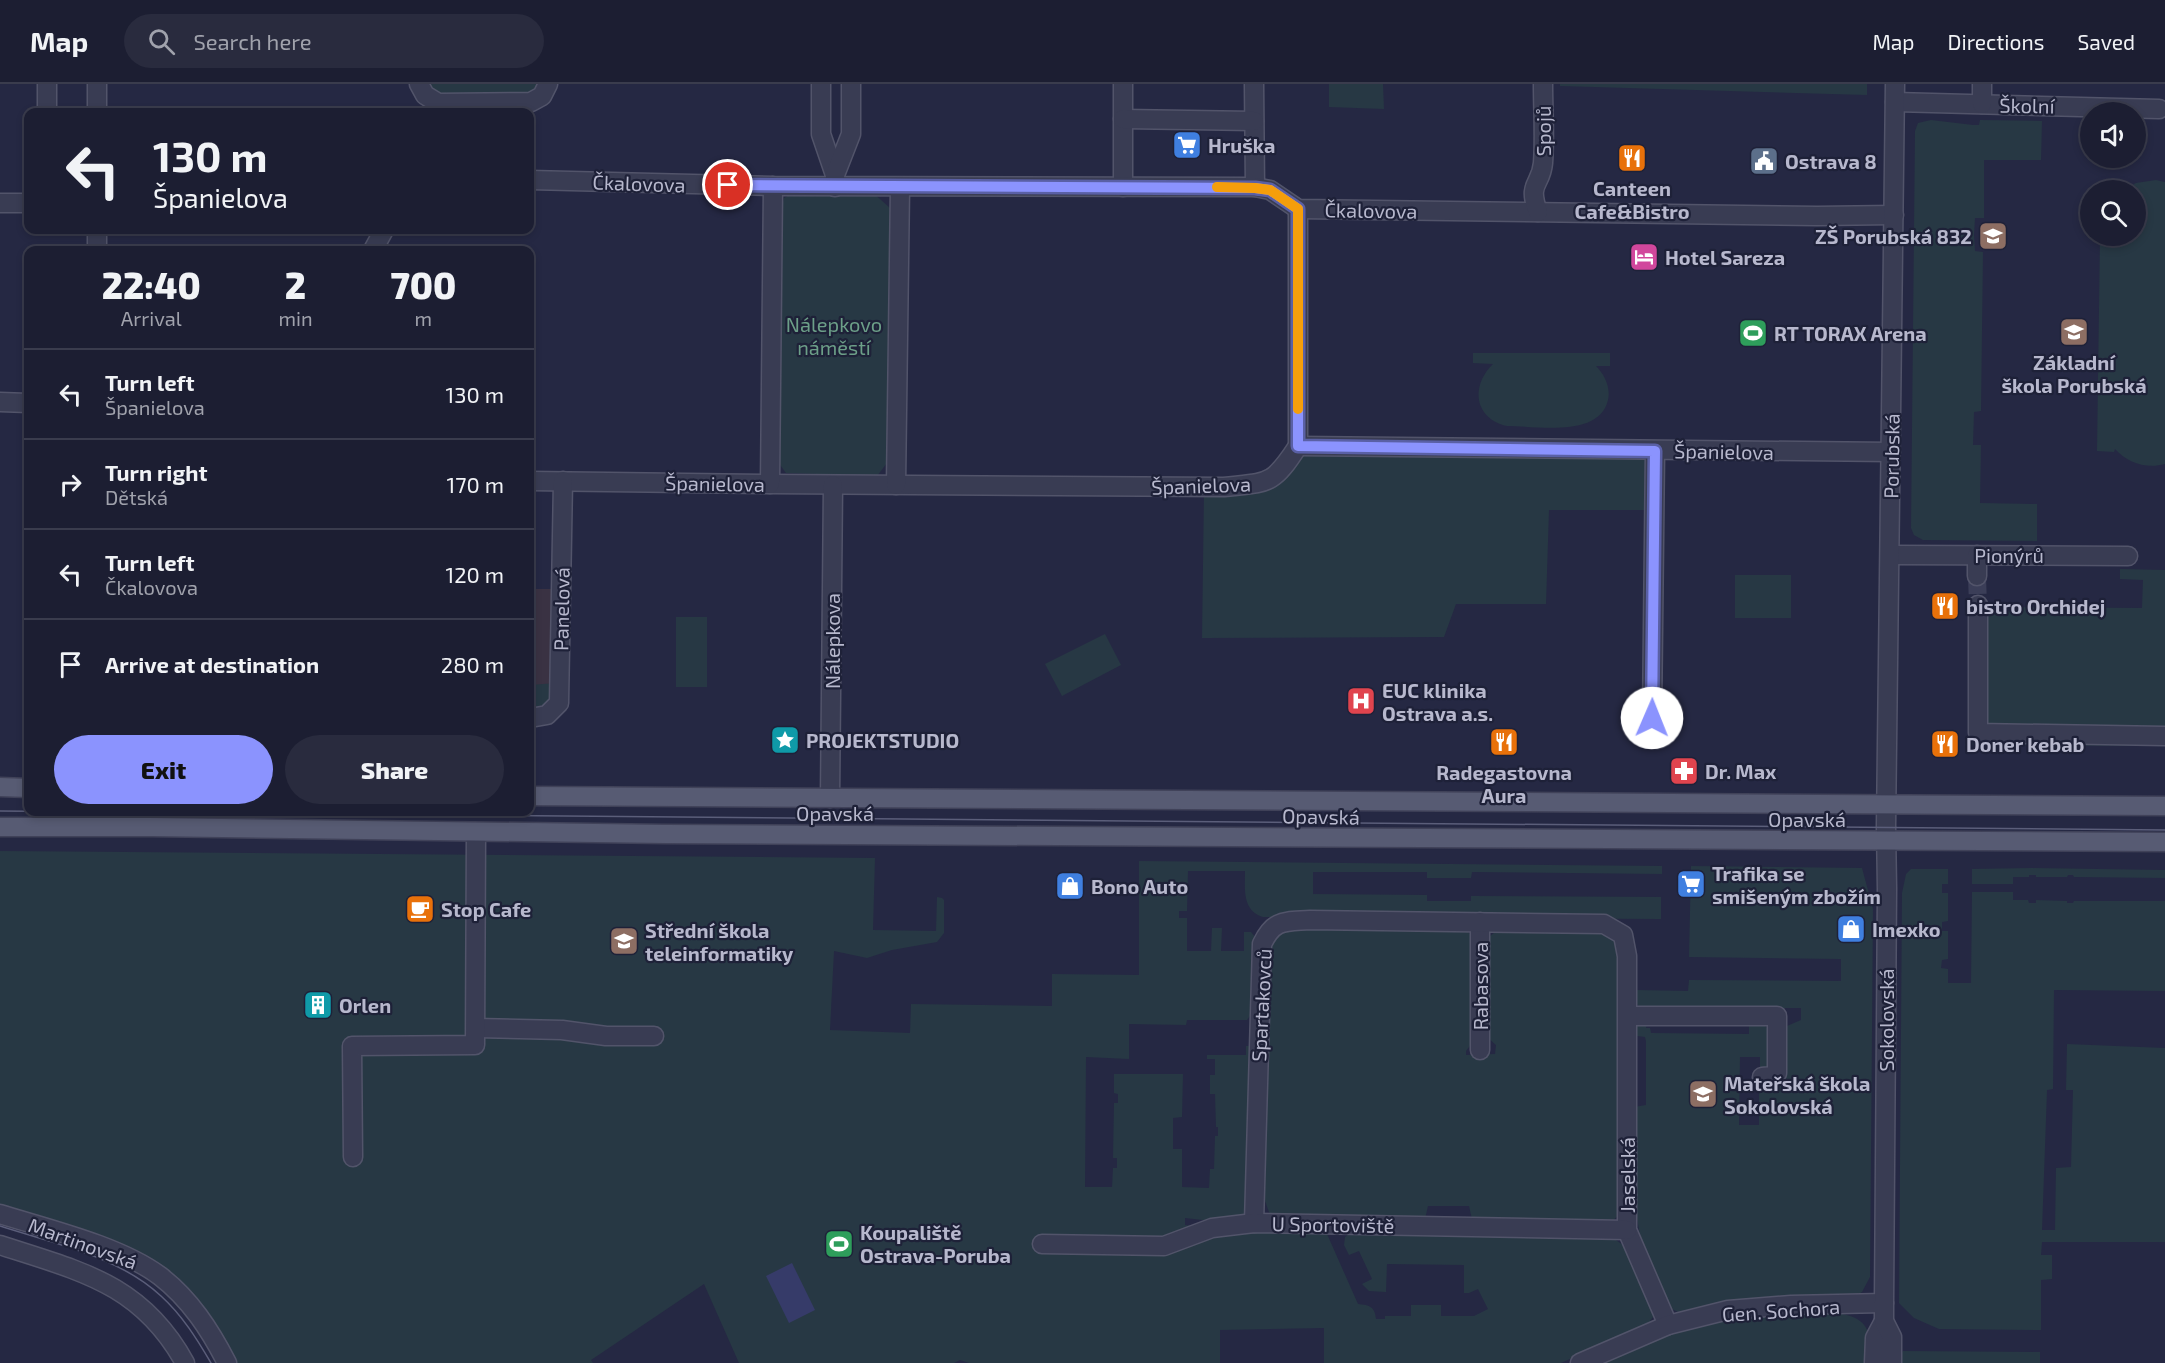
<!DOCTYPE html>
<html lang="en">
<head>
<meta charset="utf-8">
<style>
  body { margin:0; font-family:"Exo 2",sans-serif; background:#292b3e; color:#f1f3f6; height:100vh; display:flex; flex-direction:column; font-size:22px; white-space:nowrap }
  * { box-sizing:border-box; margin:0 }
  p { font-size:20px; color:#a0a2ac }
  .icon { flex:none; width:33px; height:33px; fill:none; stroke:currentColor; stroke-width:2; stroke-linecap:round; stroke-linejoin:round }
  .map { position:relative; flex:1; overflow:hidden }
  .side { position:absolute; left:24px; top:162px; width:510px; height:570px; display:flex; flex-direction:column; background:#1c1e32; border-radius:12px; box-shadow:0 3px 9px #0003,0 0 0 2px #3a3c4d }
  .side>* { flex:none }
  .guide { position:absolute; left:24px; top:24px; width:510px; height:126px; border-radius:12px; box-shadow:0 3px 9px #0003,0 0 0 2px #3a3c4d; background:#1c1e32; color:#f1f3f6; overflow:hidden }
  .controls { position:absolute; left:2080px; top:18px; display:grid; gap:12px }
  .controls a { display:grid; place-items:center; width:66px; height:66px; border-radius:50%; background:#1c1e32; box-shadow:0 3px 9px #0003,0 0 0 2px #3a3c4d; font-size:30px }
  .pin { position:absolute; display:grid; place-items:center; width:51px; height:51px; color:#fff; margin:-26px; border:3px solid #fff; border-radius:50%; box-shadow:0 2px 6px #0007 }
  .me { position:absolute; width:66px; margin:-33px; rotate:1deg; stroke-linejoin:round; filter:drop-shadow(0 0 4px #0008) }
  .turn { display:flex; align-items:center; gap:21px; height:126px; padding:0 30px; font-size:27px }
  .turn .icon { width:78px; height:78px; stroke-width:2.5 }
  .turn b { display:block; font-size:42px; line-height:51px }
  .eta { display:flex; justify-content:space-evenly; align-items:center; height:102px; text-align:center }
  .eta b { font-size:36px; font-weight:800; line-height:42px }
  .button { display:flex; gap:12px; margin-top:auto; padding:12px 30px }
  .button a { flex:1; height:69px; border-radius:36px; background:#8b93fe; color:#111; font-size:24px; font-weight:800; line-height:69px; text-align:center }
  .button a+a { background:#292b3e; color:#f1f3f6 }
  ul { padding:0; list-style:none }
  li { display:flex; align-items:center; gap:18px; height:90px; padding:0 30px; border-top:2px solid #3a3c4d }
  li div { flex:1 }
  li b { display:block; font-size:22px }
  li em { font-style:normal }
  header { display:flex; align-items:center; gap:36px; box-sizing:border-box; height:84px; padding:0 30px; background:#1c1e32; border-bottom:2px solid #3a3c4d }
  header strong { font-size:28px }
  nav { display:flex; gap:33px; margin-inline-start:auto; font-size:21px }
  .search { width:420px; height:54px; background:#292b3e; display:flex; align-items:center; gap:15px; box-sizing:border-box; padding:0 21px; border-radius:33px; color:#a0a2ac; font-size:22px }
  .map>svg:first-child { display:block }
  .medical { fill:#3a3243 }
  .green { fill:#273844 }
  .water { fill:#363b69 }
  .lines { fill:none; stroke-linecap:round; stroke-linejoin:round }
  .minor-tunnel { stroke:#3b3e58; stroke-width:18; stroke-dasharray:18 9; stroke-linecap:butt }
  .minor-casing { stroke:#52546a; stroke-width:21 }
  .major-casing { stroke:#404259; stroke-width:21 }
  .minor { stroke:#393c53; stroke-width:18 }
  .major { stroke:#575b73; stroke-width:18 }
  .tram { stroke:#5b5e7a; stroke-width:1.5 }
  .route-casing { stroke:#5a60a5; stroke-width:15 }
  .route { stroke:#8b93fe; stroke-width:10 }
  .slow { stroke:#f59e0b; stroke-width:10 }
  .labels { text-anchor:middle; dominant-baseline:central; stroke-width:4.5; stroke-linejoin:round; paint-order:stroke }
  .street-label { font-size:20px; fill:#b7b8cd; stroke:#1e2138 }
  .poi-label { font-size:20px; font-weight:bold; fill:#b7b8cd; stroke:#1e2138; text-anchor:start }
  .park-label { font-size:20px; fill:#6c9f88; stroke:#1e2138 }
</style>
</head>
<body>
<header>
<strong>Map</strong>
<div class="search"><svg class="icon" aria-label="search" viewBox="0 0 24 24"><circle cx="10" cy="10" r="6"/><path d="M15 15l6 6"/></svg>Search here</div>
<nav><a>Map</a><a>Directions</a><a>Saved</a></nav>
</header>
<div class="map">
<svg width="2165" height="1279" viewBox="0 0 2165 1279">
  <rect width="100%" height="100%" fill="#252843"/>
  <path class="medical" d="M530 505H553L556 596 534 624H530Z"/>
  <g class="green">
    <path d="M425 0H545L540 10 444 15Z"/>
    <path d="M1329 0H1383L1384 25 1329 23Z"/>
    <path d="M1560 0H1867V11L1560 2Z"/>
    <path d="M1931 36 1973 41H1979L1980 36 2042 37 2041 76H1984V134H1975L1974 151 1975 167 1983 168 1981 327 1974 328 1973 361H1981L1980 419 2037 420V457L1923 456 1914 451 1911 444 1915 47 1918 39Z"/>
    <path d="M2156 96 2165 98V380C2146 385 2128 379 2115 365L2114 368 2097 367 2100 152H2136V106H2124L2136 99Z"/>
    <path d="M795 108H872L890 124 887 379 877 392 786 389 778 378 781 126 784 114Z"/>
    <path d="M1473 269H1610V282H1596C1604 290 1611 303 1608 316 1599 354 1537 342 1507 342 1473 334 1471 301 1493 280L1473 279Z"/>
    <path d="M1305 370 1647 374 1645 426H1549L1546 520H1456L1444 553 1202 554 1204 407 1275 403Z"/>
    <path d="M2120 485 2165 486V662L2009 661 2008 659H2003V661H1969L1970 521H1988V523H1995V527H2009L2010 523 2142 524 2143 496 2120 495Z"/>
    <rect x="1735" y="491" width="56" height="43"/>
    <rect x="676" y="533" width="31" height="70"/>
    <path d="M1105 550 1121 581 1062 612 1045 580Z"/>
    <path d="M556 599V604L548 620 530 624V601Z"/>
    <path d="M0 767 875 774 873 846 936 847 937 813 942 814 944 816V849L937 858 892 866 867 874 834 867 830 946 910 949 911 920 1052 922V890L1139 891V777L1662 782V790L1472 788 1471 794H1427V788H1313V810L1427 811V817H1471V812L1661 813V835L1263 833C1242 826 1245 806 1245 787H1188L1187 827H1179V834H1187V867H1211L1212 844H1222L1221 867H1244V848H1251L1256 854 1255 933 1250 932 1247 936H1187L1186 941 1129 940V975L1086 973 1085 1103H1112L1113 1084H1117V1074H1113L1114 1019H1118V1010L1114 1009V990H1183L1182 1033 1173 1034V1065H1182V1103L1209 1104 1210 1085H1214L1215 1052H1218V1043H1216L1215 1010H1210V991H1215V975H1207V971H1246V962H1249V1131L1229 1139 1185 1134V1141L1230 1145 1232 1148 1327 1150 1358 1220C1370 1221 1375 1223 1376 1235H1385V1232H1411V1221H1441V1232H1474L1488 1225 1478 1205 1469 1209H1464V1181L1387 1180 1386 1208 1369 1207 1362 1200 1372 1195 1359 1167 1349 1171 1344 1161 1345 1153 1348 1151 1612 1154C1636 1165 1644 1200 1654 1224L1653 1233 1647 1241 1561 1279H1324V1244L1220 1246V1279H969L960 1276 954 1279H739L704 1200 591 1276 593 1279H237C218 1241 195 1210 162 1183L0 1123Z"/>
    <path d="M1691 782 1862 784 1873 825 1870 1193 1862 1208 1856 1212 1680 1229 1672 1225 1665 1219 1641 1157 1635 1123 1634 1023 1646 1021V957L1645 953 1637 952 1635 944 1638 940 1647 939 1646 944H1650L1651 949 1749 950V939L1763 940 1769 946 1773 987 1760 985V973H1740L1739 1041H1759V998H1773L1783 948 1787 942 1801 936V924H1640L1635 917 1636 906 1688 907 1689 896 1841 897V875L1689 873Z"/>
    <path d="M2031 784 2165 786V794L2074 793 2073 791H2068L2067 793H2036V791H2029V793H2013V800H1972V785Z"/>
    <path d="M1911 785H1948V800H1942V809H1948V837L1942 838V847H1948V875L1942 876 1941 884 1948 885V899H1971L1972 808H2013V816H2028L2029 819H2036V816L2067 817V819H2073L2074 817H2165V907L2054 906 2053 1005 2047 1006 2042 1146H2055L2056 1084 2071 1083 2073 1006H2066L2067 960 2165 964V1158H2042L2041 1171H2052V1195L2041 1196V1246L1939 1245 1914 1234 1899 1219 1902 809 1906 790Z"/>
    <path d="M1286 844 1467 847 1472 852 1475 955 1466 967V971L1495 970 1496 961 1486 952 1487 858 1490 852 1498 846H1603L1618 855 1620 1130 1609 1140 1472 1135 1469 1122H1428L1425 1135 1275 1134 1269 1128 1264 1114 1266 871 1270 856Z"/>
    <path d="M1774 1230C1797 1230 1857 1220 1867 1246 1870 1256 1868 1269 1868 1279H1598L1671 1249 1725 1235Z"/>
    <path d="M1903 1267 2040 1268V1279H1900V1271Z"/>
  </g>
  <path class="water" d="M792 1179 815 1226 789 1239 766 1192Z"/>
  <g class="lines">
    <path class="minor-tunnel" d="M1977 492 1978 521"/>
    <g class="minor-casing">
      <g id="minor">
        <path d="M47 0V28"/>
        <path d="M419 0 425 11 438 19 531 18 542 12 548 0"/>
        <path d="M821 0V50L835 91V103"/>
        <path d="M1123 0V103"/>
        <path d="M1254 0 1255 103"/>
        <path d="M1895 18 2159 25"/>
        <path d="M1982 20V0"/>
        <path d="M97 28V0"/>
        <path d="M1123 35 1254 37"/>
        <path d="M835 91 851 50V0"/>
        <path d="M530 96 773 102 1255 103 1270 106 1298 125 1817 132 1894 131"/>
        <path d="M0 119H28"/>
        <path d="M1298 125V362"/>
        <path d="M1538 128C1527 98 1541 102 1543 79 1545 53 1543 26 1543 0"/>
        <path d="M97 146V166"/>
        <path d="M373 166 384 146"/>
        <path d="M0 318 28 319"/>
        <path d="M1298 362 1891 368"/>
        <path d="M530 397 770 400 1224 403C1269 398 1272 402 1298 362"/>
        <path d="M770 400 773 102"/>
        <path d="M896 401 900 103"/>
        <path d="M1890 471 2128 472"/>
        <path d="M1977 471V492"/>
        <path d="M1978 521V649L2165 652"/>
        <path d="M530 634 547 631 559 619 563 397"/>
        <path d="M1652 634 1655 367"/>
        <path d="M830 714 833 401"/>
        <path d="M1480 838V966"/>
        <path d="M1628 932H1777V989L1773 992 1762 993"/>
        <path d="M476 944 562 946 606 952H654"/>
        <path d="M353 1073 352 962 475 961 476 748"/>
        <path d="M0 1130C48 1145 120 1162 160 1192 190 1215 210 1246 227 1279"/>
        <path d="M1254 1139 1262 860C1274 835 1284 838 1310 836L1604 840 1623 851 1627 872V1146L1668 1241"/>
        <path d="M1042 1160 1164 1162 1212 1144 1254 1139 1627 1146"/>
        <path d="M0 1161C79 1187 141 1199 185 1279"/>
        <path d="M1580 1279 1668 1241 1728 1226 1791 1221 1884 1219"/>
        <path d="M1874 1279 1875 1254 1884 1237"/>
        <path d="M1892 1279V1253L1884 1237V1219L1887 805 1886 743 1895 0"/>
      </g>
    </g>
    <g class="major-casing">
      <g id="major">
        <path d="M0 703 28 704"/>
        <path d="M530 712 2165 722"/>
        <path d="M0 743H151L665 750 2165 758"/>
      </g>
    </g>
    <use href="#minor" class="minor"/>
    <use href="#major" class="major"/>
    <g class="tram">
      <path d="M0 727 2165 746"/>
      <path d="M0 1142C55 1160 118 1172 161 1212 182 1231 197 1255 211 1279"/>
    </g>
  </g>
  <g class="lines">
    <g class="route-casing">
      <path id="route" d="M728 101 1255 104 1270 106 1298 125V362L1655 367 1652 634"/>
    </g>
    <use href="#route" class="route"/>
    <path class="slow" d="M1217 103 1255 104 1270 106 1298 125V325"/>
  </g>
  <defs>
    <g id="supermarket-square" transform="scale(1.5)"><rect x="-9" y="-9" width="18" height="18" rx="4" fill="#3f7fe0" stroke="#1e2138"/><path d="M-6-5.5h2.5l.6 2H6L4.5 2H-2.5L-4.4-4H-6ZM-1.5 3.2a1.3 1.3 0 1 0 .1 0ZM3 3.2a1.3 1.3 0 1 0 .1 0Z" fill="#fff"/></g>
    <g id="restaurant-square" transform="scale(1.5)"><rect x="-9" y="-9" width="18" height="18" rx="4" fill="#e8710a" stroke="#1e2138"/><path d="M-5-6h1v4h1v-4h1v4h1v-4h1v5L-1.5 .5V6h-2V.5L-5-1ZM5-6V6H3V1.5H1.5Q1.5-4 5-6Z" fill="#fff"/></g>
    <g id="civic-square" transform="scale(1.5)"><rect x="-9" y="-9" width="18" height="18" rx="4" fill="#5c6f8a" stroke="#1e2138"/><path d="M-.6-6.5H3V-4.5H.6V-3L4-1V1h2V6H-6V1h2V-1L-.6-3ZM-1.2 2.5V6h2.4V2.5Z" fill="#fff"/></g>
    <g id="school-square" transform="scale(1.5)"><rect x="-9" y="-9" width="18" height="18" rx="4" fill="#8d6e63" stroke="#1e2138"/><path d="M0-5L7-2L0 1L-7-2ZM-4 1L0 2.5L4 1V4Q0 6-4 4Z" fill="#fff"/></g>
    <g id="hotel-square" transform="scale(1.5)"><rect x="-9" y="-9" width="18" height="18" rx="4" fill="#d1479c" stroke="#1e2138"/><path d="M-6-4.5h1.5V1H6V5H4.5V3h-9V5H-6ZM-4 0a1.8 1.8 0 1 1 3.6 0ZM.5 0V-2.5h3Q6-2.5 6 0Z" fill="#fff"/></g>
    <g id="stadium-square" transform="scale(1.5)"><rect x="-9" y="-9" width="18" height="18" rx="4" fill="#2e9e5b" stroke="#1e2138"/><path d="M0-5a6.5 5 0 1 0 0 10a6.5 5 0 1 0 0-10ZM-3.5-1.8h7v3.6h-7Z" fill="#fff"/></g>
    <g id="hospital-square" transform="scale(1.5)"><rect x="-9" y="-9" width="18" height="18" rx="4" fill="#e0444e" stroke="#1e2138"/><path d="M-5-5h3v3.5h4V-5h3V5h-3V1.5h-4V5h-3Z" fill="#fff"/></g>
    <g id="sight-square" transform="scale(1.5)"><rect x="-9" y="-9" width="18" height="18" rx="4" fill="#0f9aa8" stroke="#1e2138"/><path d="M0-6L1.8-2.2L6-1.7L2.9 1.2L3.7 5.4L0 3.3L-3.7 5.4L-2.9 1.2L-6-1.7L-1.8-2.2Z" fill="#fff"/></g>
    <g id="pharmacy-square" transform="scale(1.5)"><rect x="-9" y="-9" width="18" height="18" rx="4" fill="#e0444e" stroke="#1e2138"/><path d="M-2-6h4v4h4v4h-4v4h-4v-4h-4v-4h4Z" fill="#fff"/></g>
    <g id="shop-square" transform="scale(1.5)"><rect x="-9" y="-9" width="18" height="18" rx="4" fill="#3f7fe0" stroke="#1e2138"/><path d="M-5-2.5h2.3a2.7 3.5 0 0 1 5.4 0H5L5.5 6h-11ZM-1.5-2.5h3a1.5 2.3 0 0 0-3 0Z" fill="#fff"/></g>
    <g id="cafe-square" transform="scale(1.5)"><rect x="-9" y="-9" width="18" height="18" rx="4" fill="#e8710a" stroke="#1e2138"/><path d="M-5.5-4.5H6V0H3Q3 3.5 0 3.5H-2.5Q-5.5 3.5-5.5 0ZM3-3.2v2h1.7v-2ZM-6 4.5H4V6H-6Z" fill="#fff"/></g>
    <g id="building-square" transform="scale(1.5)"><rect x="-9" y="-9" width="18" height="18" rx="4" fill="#0f9aa8" stroke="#1e2138"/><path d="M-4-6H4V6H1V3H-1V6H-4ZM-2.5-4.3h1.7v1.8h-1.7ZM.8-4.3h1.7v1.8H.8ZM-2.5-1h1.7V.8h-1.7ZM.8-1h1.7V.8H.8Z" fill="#fff"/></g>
  </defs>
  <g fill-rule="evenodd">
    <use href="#supermarket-square" x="1187" y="61"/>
    <use href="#restaurant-square" x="1632" y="74"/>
    <use href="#civic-square" x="1764" y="77"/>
    <use href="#school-square" x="1993" y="152"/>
    <use href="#hotel-square" x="1644" y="173"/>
    <use href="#school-square" x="2074" y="248"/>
    <use href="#stadium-square" x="1753" y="249"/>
    <use href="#restaurant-square" x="1945" y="522"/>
    <use href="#hospital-square" x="1361" y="617"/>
    <use href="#sight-square" x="785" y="656"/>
    <use href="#restaurant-square" x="1504" y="658"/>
    <use href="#restaurant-square" x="1945" y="660"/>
    <use href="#pharmacy-square" x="1684" y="687"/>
    <use href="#supermarket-square" x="1691" y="800"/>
    <use href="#shop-square" x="1070" y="802"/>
    <use href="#cafe-square" x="420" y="825"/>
    <use href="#shop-square" x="1851" y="845"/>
    <use href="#school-square" x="624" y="857"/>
    <use href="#building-square" x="318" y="921"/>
    <use href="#school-square" x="1703" y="1010"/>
    <use href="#stadium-square" x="839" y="1160"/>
  </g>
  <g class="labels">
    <g class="street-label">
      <text transform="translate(2027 21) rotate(1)">Školní</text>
      <text transform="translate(1543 47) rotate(-90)">Spojů</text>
      <text transform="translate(639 99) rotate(2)">Čkalovova</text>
      <text transform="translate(1371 126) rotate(1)">Čkalovova</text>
      <text transform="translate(1724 367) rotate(1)">Španielova</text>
      <text transform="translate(1891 372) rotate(-89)">Porubská</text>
      <text transform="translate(715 399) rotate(1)">Španielova</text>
      <text transform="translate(1201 401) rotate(-2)">Španielova</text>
      <text x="2009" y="471">Pionýrů</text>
      <text transform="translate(561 525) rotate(-89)">Panelová</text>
      <text transform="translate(832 557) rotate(-90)">Nálepkova</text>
      <text x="835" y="729">Opavská</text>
      <text transform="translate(1321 732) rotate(1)">Opavská</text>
      <text x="1807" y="735">Opavská</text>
      <text transform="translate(1480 902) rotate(-90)">Rabasova</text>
      <text transform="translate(1261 921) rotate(-87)">Spartakovců</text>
      <text transform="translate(1886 936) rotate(-90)">Sokolovská</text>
      <text transform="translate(1627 1091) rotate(-90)">Jaselská</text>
      <text transform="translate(1333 1140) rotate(1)">U Sportoviště</text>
      <text transform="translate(83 1159) rotate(20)">Martinovská</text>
      <text transform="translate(1781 1226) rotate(-4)">Gen. Sochora</text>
    </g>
    <g class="poi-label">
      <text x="1208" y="61">Hruška</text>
      <text x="1785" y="77">Ostrava 8</text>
      <text x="1632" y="104" text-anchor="middle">Canteen<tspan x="1632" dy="23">Cafe&amp;Bistro</tspan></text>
      <text x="1972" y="152" text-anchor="end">ZŠ Porubská 832</text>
      <text x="1665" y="173">Hotel Sareza</text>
      <text x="1774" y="249">RT TORAX Arena</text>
      <text x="2074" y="278" text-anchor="middle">Základní<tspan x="2074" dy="23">škola Porubská</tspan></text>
      <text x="1966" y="522">bistro Orchidej</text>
      <text x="1382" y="606">EUC klinika<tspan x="1382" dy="23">Ostrava a.s.</tspan></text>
      <text x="806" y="656">PROJEKTSTUDIO</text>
      <text x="1966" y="660">Doner kebab</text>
      <text x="1705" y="687">Dr. Max</text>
      <text x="1504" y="688" text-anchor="middle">Radegastovna<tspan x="1504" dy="23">Aura</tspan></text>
      <text x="1712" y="789">Trafika se<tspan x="1712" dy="23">smišeným zbožím</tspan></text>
      <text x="1091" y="802">Bono Auto</text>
      <text x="441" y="825">Stop Cafe</text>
      <text x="1872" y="845">Imexko</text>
      <text x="645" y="846">Střední škola<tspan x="645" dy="23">teleinformatiky</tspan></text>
      <text x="339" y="921">Orlen</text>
      <text x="1724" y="999">Mateřská škola<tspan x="1724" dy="23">Sokolovská</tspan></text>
      <text x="860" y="1148">Koupaliště<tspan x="860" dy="23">Ostrava-Poruba</tspan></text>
    </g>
    <g class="park-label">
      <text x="834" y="240">Nálepkovo<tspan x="834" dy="23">náměstí</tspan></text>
    </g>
  </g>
</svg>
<div class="controls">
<a><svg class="icon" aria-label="sound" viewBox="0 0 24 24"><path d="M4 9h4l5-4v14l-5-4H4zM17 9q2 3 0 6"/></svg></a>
<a><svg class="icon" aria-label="search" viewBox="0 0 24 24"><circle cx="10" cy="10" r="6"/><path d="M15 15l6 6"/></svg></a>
</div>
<div class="pin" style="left:728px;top:101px;background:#d93025"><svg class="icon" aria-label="arrive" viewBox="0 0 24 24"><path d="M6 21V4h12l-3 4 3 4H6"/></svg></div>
<svg class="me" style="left:1652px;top:634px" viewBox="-20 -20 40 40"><circle r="19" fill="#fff"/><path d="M0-13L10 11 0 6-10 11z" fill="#8b93fe"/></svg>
<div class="guide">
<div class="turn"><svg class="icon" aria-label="left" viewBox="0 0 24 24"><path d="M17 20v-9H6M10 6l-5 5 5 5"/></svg><div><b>130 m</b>Španielova</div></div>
</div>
<section class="side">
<div class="eta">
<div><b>22:40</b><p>Arrival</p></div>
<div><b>2</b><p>min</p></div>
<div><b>700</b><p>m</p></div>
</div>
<ul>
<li><svg class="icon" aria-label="left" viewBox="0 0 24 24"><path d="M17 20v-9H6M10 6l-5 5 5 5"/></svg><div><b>Turn left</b><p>Španielova</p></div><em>130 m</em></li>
<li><svg class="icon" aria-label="right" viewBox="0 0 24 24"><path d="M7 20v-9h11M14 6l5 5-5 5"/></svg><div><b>Turn right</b><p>Dětská</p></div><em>170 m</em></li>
<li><svg class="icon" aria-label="left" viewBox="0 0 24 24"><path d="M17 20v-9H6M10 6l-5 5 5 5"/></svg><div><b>Turn left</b><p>Čkalovova</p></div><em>120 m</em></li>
<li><svg class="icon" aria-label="arrive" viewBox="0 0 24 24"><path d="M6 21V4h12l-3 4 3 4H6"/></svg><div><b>Arrive at destination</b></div><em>280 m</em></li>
</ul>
<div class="button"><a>Exit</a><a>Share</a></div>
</section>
</div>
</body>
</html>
